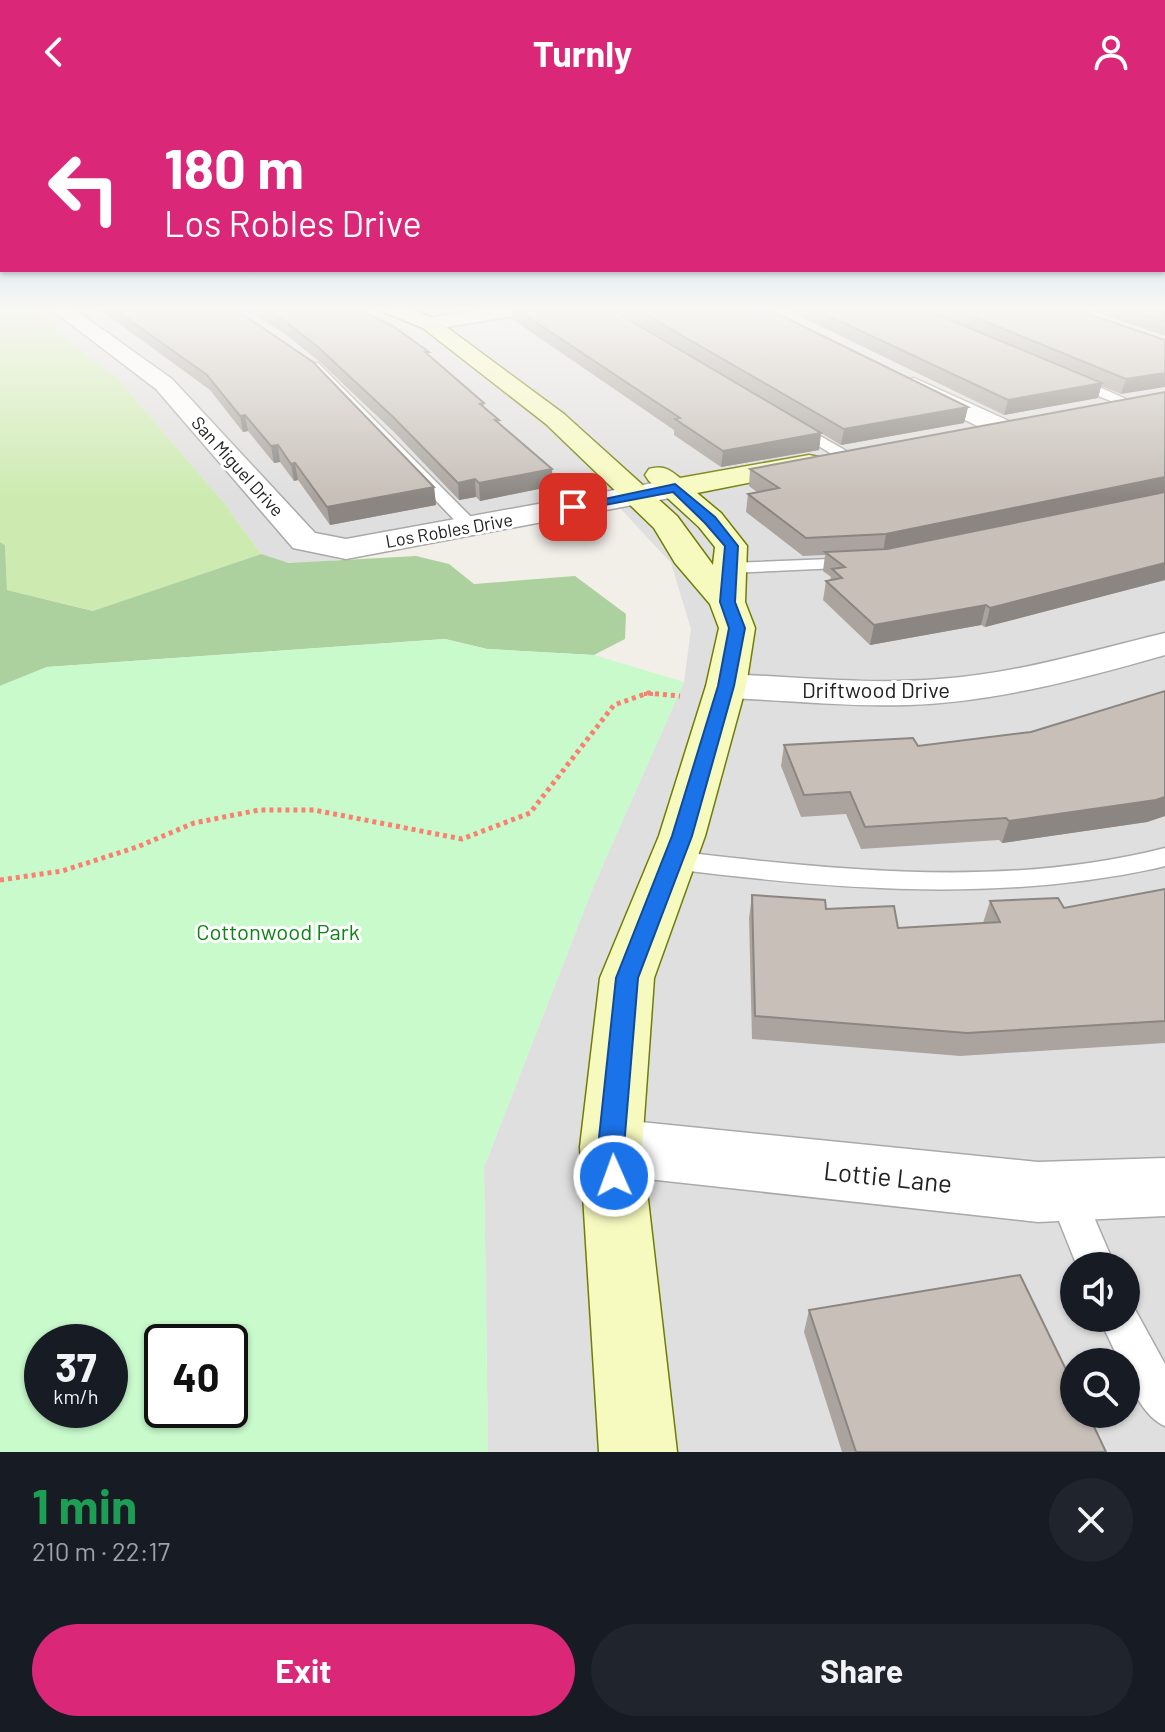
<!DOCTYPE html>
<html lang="en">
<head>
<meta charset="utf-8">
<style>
  body { margin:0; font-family:Barlow,sans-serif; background:#20242c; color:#f1f3f6; height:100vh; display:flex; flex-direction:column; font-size:30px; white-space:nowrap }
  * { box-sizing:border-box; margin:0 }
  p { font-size:26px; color:#9ea1a6 }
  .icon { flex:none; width:44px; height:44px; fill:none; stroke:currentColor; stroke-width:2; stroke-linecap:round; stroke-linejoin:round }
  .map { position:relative; height:1348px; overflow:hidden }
  .drawer { display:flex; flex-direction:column; background:#171b24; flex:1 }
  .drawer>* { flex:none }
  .banner { position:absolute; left:0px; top:0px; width:1166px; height:168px; box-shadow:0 2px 6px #0004; background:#db2777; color:#fff; overflow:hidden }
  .buttons { position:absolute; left:1060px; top:1148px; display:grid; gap:16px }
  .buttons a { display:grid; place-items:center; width:80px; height:80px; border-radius:50%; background:#171b24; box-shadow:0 2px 6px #0004; font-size:40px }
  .speed { position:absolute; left:24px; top:1220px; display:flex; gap:16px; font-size:40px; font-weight:700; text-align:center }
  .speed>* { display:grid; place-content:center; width:104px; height:104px; border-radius:50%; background:#171b24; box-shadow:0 2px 6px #0004; line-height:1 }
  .speed small { font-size:20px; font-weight:400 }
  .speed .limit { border:4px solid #111; border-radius:12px; background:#fff; color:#111 }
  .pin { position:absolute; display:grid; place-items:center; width:68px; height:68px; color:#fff; margin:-34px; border-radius:16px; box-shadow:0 4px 12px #0006 }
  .me { position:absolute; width:88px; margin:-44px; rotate:358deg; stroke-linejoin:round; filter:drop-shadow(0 0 6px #0008) }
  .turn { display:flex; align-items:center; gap:28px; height:168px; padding:0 32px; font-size:36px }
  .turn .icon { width:104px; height:104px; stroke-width:2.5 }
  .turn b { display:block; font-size:56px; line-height:68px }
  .round { display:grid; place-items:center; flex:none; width:84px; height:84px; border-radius:42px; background:#20242c }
  .summary { display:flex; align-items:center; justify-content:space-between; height:136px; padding:0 32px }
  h1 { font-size:48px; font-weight:700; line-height:60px; color:#1e9e55 }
  .action { display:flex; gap:16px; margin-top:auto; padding:16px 32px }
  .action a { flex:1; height:92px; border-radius:48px; background:#db2777; color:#fff; font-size:32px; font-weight:700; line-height:92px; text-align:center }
  .action a+a { background:#20242c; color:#f1f3f6 }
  header { display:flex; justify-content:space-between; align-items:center; height:104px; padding:0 32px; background:#db2777; color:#fff; font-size:36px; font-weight:700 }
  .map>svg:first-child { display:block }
  .residential { fill:#e0dfdf; fill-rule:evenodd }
  .grass { fill:#cdebb0 }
  .forest { fill:#add19e }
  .park { fill:#c8facc; fill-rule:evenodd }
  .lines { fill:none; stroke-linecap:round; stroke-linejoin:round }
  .lane-casing { stroke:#a9a9a9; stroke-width:3 }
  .street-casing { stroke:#a9a9a9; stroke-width:3 }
  .secondary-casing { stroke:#707d05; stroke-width:3 }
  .path-far1 { stroke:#fa8072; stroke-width:4; stroke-dasharray:3 3; stroke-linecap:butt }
  .path { stroke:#fa8072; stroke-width:5; stroke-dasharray:4 4; stroke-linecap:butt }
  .lane { fill:#fff; fill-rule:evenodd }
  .street { fill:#fff; fill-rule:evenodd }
  .secondary { fill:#f7fabf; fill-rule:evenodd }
  .wall { fill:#aba49e }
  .shaded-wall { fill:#8b8681 }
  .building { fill:#c7bfb8; stroke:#8b8681; stroke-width:2 }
  .route { fill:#1a73e8; stroke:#114b97; stroke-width:2 }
  .labels { text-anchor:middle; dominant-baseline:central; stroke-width:6; stroke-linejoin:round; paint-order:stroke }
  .far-street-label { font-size:18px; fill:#222; stroke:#fff }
  .street-label { font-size:22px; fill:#222; stroke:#fff }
  .park-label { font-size:22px; fill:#0c8416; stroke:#fff }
  .near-street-label { font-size:26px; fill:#222; stroke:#fff }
</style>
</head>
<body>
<header><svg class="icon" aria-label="back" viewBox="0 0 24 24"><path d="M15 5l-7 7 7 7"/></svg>Turnly<svg class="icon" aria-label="person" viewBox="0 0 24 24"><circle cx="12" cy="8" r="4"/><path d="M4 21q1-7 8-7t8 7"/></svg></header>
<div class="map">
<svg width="1165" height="1348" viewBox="0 0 1165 1348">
  <rect width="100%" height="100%" fill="#f2efe9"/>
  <path class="residential" d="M32 205H1165V1348H488L484 1063 594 781 684 578 691 525 671 459 619 403 319 459H291L270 455 261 450 224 399 118 275ZM1074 1162H1126V1214H1074ZM1074 1258H1126V1310H1074Z"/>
  <path class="grass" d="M0 205H31L118 275 224 399 261 450 94 507 7 486 5 441 0 438Z"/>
  <path class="forest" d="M0 438 5 441 7 486 93 507 261 450 289 459 416 452 449 460 474 480 575 472 626 510 625 535 594 551 487 545 445 535 47 563 0 582Z"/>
  <path class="park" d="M445 535 487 545 594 551 684 578 594 781 484 1063 488 1348H0V582L47 563ZM42 1238H110V1306H42ZM162 1238H230V1306H162Z"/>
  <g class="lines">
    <g class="lane-casing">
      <g id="lane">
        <path d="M310 259H318L476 418 479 422 476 426H464L310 265Z"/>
        <path d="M1067 273H1077L1135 299 1123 302 1067 279Z"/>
        <path d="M794 317 850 349 853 352 850 355H840L789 324 787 321Z"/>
        <path d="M855 454 864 459 861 463 730 469 721 464 730 459Z"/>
        <path d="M1165 744V762L1157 764C997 799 834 785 673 765L664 762 660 756 664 750 673 747C834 766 1005 785 1165 744Z"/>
        <path d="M1065 1071 1078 1076 1115 1162H1077L1047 1087 1052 1076Z"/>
        <path d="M1126 1198 1132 1200 1165 1260V1322C1145 1314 1126 1280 1126 1258H1120L1099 1214H1126Z"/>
      </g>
    </g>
    <g class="street-casing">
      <g id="street">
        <path d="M51 205H74L172 275 315 429 346 435 675 375 685 378 690 384 685 390 675 393 346 455 293 444 156 285Z"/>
        <path d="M483 205H528L518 211 430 226 420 220 430 214Z"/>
        <path d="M914 274 1009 317 1013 323 1009 329H991L906 286 902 281 906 276Z"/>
        <path d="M1165 529V551C1081 575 996 598 908 601 848 603 787 596 726 594L712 590 706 582 712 574 726 570C797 573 868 581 939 575 1016 570 1090 547 1165 529Z"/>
        <path d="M611 1015 1038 1058 1165 1054V1112L1038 1118 611 1071 589 1063 580 1043 589 1023Z"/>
      </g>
    </g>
    <g class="secondary-casing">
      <path id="secondary" d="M383 205H411L437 216 564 310 677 412 713 461 715 443 699 423 649 377 645 371 649 365C663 361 669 365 680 374L809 351 819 353 823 359 819 365 809 367 697 389 721 409 747 442 745 498 755 524 746 582 705 732 654 874 642 1043 677 1348H599L580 1043 600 874 659 732 706 582 719 524 710 500 675 459 654 424 546 320 423 224 386 209Z"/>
    </g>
    <path class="path-far1" d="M644 590H662"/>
    <path class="path" d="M0 776 62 767 137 743 194 719 259 706H314L462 735 530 709 614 601 648 589 680 592"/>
    <use href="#lane" class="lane"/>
    <use href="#street" class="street"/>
    <use href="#secondary" class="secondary"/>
  </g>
  <g class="wall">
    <path d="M99 205H359L430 253 484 299V303L499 316V320L553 382 480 397 476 393 459 396 394 328 320 258 284 229 252 210 237 206 434 383 436 401 330 421 298 376 294 377 280 358 274 359 248 327 243 328 210 286Z"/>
    <path d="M512 205H611L805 320 614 205H768L968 303 964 319 841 341 821 329 819 346 721 363 674 331V326L512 215Z"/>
    <path d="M785 205H1074L1165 236 1121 290 1101 282 1098 294 1004 311Z"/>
    <path d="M1087 205H1165V232Z"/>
    <path d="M1165 288V476L985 523 981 521 870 541 823 496 826 477 830 476 831 473 823 467 825 451 803 452 746 408 748 390 757 388 749 382 750 365Z"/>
    <path d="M1165 587V712L1147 718 1002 739 999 736 861 745 846 710 801 713 781 662 784 641 918 642 1031 628Z"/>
    <path d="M1165 785V939L960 952 752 935 749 814 752 791 826 805 898 824 983 819 990 797 1064 804Z"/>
    <path d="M809 1206 1106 1348H842L804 1228Z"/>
  </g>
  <g class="shaded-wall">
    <path d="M1165 269V283L1121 290 1126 275Z"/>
    <path d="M1102 279 1098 294 1004 311 1008 296Z"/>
    <path d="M968 303 964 319 841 341 844 325Z"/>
    <path d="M245 311 248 327 243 328 240 312Z"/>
    <path d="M821 329 819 346 721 363 723 347Z"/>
    <path d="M278 341 280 358 274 359 271 342Z"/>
    <path d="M295 359 298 376 294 377 291 360Z"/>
    <path d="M552 365 553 382 480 397 479 379Z"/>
    <path d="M1165 373V389L883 448 886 430Z"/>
    <path d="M475 375 476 393 459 396 458 379Z"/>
    <path d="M434 383 436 401 330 421 327 403Z"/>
    <path d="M1165 459V476L985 523 990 504Z"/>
    <path d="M986 501 981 521 870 541 874 521Z"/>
    <path d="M1165 693V712L1147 718 1002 739 1009 717Z"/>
  </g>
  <g class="building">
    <path d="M114 205H235L313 258 434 383 327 403 295 359 291 360 278 341 271 342 245 311 240 312 207 271Z"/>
    <path d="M264 205H359L393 222 429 248H425L484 299 480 300 499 316H495L552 365 479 379 475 375 458 379 392 312 318 243 282 215Z"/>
    <path d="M516 205H611L821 329 723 347 675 315 680 314Z"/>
    <path d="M636 205H768L968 303 844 325Z"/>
    <path d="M814 205H924L1102 279 1008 296Z"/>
    <path d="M955 205H1074L1165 236V269L1126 275Z"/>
    <path d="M1129 205H1165V217Z"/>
    <path d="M1165 288V373L886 430 806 434 748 390 779 384 750 365Z"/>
    <path d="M1165 388V459L990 504 986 501 874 521 826 477 842 474 832 465 845 463 825 448 887 445Z"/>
    <path d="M1165 587V693L1156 696 1009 717 1006 714 865 723 850 688 804 691 784 641 913 634 918 642 1031 628Z"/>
    <path d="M1165 785V917L967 929 755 912 752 791 825 796 826 805 894 802 898 824 1000 818 990 797 1058 794 1064 804Z"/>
    <path d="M1020 1171 1074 1282V1310H1088L1106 1348H856L809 1206Z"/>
  </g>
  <linearGradient id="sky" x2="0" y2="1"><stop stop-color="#8fc0e4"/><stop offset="0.52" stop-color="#f9f8f5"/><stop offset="1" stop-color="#f9f8f5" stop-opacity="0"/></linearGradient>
  <rect width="1165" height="394" fill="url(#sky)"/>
  <path class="route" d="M675 380 715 413 738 442 735 498 745 524 734 582 692 732 638 874 624 1043 627 1072 623 1081 614 1084 605 1081 601 1072 598 1043 616 874 672 732 718 582 729 524 720 498 725 442 705 419 673 388 573 407 567 403Z"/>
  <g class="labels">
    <g class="far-street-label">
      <text transform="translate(238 362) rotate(48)">San Miguel Drive</text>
      <text transform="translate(449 426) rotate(-10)">Los Robles Drive</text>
    </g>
    <g class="street-label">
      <text x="876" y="585">Driftwood Drive</text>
    </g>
    <g class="park-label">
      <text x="278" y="827">Cottonwood Park</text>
    </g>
    <g class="near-street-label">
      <text transform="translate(888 1072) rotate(6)">Lottie Lane</text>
    </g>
  </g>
</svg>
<div class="buttons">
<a><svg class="icon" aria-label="sound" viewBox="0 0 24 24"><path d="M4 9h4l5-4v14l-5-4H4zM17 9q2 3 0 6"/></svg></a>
<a><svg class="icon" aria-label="search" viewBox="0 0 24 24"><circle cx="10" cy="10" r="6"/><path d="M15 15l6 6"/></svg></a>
</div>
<div class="speed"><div>37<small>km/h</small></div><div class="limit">40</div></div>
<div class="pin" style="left:573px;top:403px;background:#d93025"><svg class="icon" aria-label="arrive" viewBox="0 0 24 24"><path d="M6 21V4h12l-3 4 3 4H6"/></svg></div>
<svg class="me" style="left:614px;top:1072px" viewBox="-20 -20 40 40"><circle r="17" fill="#1a73e8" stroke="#fff" stroke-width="3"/><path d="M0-11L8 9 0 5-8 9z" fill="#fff"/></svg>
<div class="banner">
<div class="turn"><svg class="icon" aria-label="left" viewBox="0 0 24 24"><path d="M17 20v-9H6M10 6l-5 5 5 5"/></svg><div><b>180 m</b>Los Robles Drive</div></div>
</div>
</div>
<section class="drawer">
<div class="summary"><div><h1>1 min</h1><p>210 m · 22:17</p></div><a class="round"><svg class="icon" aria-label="close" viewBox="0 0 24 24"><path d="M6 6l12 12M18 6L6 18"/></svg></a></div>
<div class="action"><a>Exit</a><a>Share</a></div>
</section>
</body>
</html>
